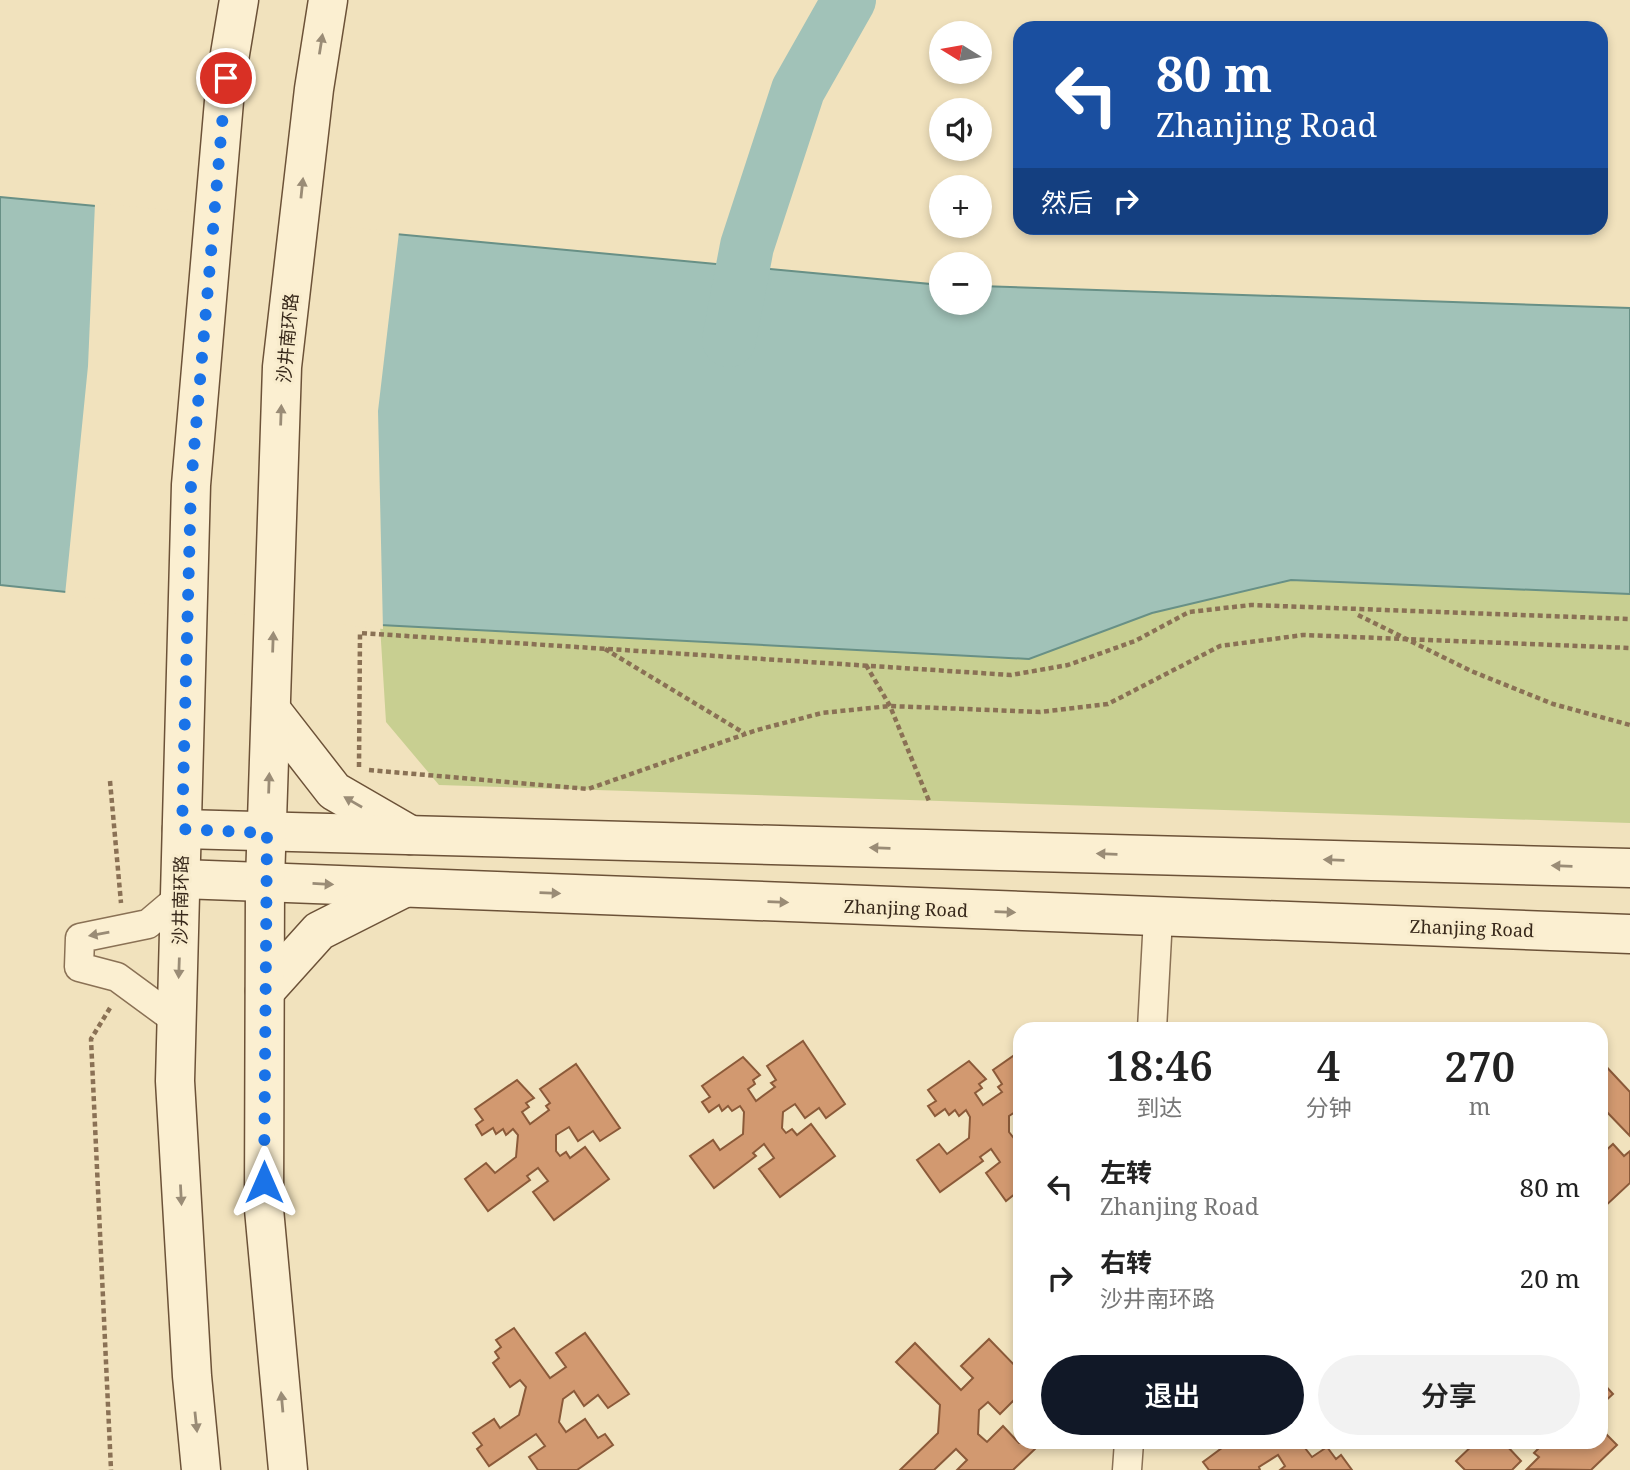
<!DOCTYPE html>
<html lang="zh">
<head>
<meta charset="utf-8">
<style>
  body { margin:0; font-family:"Noto Serif","Noto Sans SC",serif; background:#f2f2f2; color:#222; height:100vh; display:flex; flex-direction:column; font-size:26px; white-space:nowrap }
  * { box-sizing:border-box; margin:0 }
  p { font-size:23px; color:#767676 }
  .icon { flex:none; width:38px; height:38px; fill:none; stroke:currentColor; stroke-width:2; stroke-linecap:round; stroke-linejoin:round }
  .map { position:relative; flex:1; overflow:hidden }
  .details { position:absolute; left:1013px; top:1022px; width:595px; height:427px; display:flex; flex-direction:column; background:#fff; border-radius:21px; box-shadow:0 4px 10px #0003 }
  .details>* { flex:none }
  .guide { position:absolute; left:1013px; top:21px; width:595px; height:214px; border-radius:21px; box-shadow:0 4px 10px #0003; background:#1a4fa0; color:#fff; overflow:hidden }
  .needle { width:46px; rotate:281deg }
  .tools { position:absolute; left:929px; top:21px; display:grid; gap:14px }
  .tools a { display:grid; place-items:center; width:63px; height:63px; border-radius:50%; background:#fff; box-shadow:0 4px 10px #0003; font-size:35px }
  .pin { position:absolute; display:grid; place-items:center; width:60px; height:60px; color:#fff; margin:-30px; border:4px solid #fff; border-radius:50%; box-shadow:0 2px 7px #0007 }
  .me { position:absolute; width:77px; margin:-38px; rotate:0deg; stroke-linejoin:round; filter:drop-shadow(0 0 5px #0008) }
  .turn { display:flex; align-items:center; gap:24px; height:147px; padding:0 28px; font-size:32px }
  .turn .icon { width:91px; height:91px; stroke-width:2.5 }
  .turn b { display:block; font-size:49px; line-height:60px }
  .then { display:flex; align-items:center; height:66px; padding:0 28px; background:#0003; gap:14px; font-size:26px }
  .eta { display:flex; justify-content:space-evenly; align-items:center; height:119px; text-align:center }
  .eta b { font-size:42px; font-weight:600; line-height:49px }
  .button { display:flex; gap:14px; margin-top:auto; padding:14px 28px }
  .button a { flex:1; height:80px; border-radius:42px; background:#111827; color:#fff; font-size:28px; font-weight:600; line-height:80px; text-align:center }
  .button a+a { background:#f2f2f2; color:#222 }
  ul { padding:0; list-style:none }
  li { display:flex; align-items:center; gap:21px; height:91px; padding:0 28px }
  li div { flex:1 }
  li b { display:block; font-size:26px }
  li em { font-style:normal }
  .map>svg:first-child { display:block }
  .green { fill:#c8cf91 }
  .water { fill:#a1c2b8; stroke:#689086; stroke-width:2 }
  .pier { fill:#f1e2bd }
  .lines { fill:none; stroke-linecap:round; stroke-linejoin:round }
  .river { stroke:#a1c2b8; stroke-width:54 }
  .building { fill:#d29970; stroke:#8b5a39; stroke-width:2 }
  .minor-casing { stroke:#8a7155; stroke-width:31 }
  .secondary-casing { stroke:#6c5238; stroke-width:41 }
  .path { stroke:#8a7155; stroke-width:4.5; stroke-dasharray:5 3.5; stroke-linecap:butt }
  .minor { stroke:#fbefd1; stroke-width:28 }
  .secondary { stroke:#fbefd1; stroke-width:38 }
  .path-bridge { stroke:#8a7155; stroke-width:4.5; stroke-dasharray:5 3.5; stroke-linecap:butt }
  .oneway { fill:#9a8c76 }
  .route { stroke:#1a73e8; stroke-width:12; stroke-dasharray:0 21.6 }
  .labels { text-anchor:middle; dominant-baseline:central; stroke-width:6; stroke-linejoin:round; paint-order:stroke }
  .street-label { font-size:18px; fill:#38291b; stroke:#f8eccd }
</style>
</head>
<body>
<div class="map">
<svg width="1630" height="1470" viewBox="0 0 1630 1470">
  <rect width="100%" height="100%" fill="#f1e2bd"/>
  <path class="green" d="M1291 580 1630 594V823L439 785 386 722 380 625 1029 659 1152 613Z"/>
  <path class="water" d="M0 197 941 285 942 303H980V286L1630 308V594L1291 580 1152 613 1029 659 380 625 0 585Z"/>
  <path class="pier" d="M95 203 399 232 378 411 383 629 65 595 88 366Z"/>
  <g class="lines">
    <path class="river" d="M729 340 747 246 798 90 849 0"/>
  </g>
  <g class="building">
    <path d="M803 1041 845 1104 826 1118 819 1108 805 1118 795 1104 783 1112 782 1128 786 1133 792 1129 797 1135 811 1124 835 1156 780 1197 759 1169 774 1158 764 1144 753 1153 756 1156 714 1188 690 1156 713 1140 720 1150 743 1134 744 1112 740 1106 732 1111 728 1106 722 1111 719 1105 709 1112 702 1102 710 1097 702 1086 743 1057 760 1075 753 1080 755 1084 748 1089 756 1101 775 1087 771 1083 776 1080 767 1066Z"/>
    <path d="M1020 1051V1109L1009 1116V1132L1013 1137 1018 1133 1020 1135V1190L1006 1201 986 1173 1000 1162 991 1149 980 1157 983 1161 940 1192 917 1160 939 1144 947 1154 969 1138 970 1117 966 1110 959 1116 955 1110 949 1115 945 1109 935 1116 928 1106 936 1101 928 1090 969 1061 986 1079 979 1084 982 1088 975 1093 983 1105 1002 1092 998 1087 1002 1084 993 1070Z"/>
    <path d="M1601 1061 1630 1092V1136L1603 1108 1601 1110Z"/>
    <path d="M576 1064 620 1128 600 1141 593 1131 578 1141 569 1127 556 1135V1151L560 1156 566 1152 570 1158 585 1147 609 1179 554 1220 533 1192 548 1181 538 1168 527 1176 530 1180 488 1211 465 1179 486 1163 495 1173 516 1157 518 1135 513 1129 506 1135 503 1129 496 1134 493 1128 482 1135 476 1125 483 1120 475 1109 517 1080 534 1098 526 1103 529 1107 522 1112 530 1124 549 1110 546 1106 550 1103 540 1089Z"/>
    <path d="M1613 1144 1624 1156 1630 1151V1183L1601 1210V1155Z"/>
    <path d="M514 1328 550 1378 566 1367 556 1353 585 1333 629 1394 608 1408 598 1395 584 1406 574 1391 563 1399 559 1422 566 1432 585 1419 598 1438 605 1434 613 1445 577 1470H538L529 1457 545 1446 536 1434 489 1466 477 1449 482 1445 473 1433 494 1419 500 1428 519 1415 526 1387 520 1380 510 1387 493 1363 499 1358 495 1352 501 1347 496 1340Z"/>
    <path d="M989 1339 1020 1371V1409L1013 1401 1000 1414 988 1402 979 1410 978 1434 987 1442 1003 1426 1019 1443 1030 1442 1036 1448 1013 1470H957L967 1460 956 1449 934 1470H900L938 1433 940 1405 896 1362 915 1343 961 1390 973 1378 961 1366Z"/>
    <path d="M1601 1381 1613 1394 1601 1405Z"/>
    <path d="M1601 1429 1617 1445 1591 1470 1527 1469 1539 1457 1534 1453 1541 1446 1538 1442H1601Z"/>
    <path d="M1230 1442H1306L1305 1448 1312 1457 1327 1447 1336 1459 1341 1455 1352 1470H1280L1285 1466 1278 1455 1259 1467 1260 1470H1209L1203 1462Z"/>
    <path d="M1476 1442H1512L1507 1446 1521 1461 1512 1470H1465L1456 1461Z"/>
  </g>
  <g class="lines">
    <g class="minor-casing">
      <g id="minor">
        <path d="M177 1021 117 977 79 967 80 938 148 924 181 896"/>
        <path d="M1152 1029 1158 918"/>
        <path d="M1127 1470 1129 1442"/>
      </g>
    </g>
    <g class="secondary-casing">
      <g id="secondary">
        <path d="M271 710 334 791 410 835"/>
        <path d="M182 829 1630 868"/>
        <path d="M181 879 1630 934"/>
        <path d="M265 991 319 931 404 888"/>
        <path d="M201 1470 192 1376 175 1081 191 485 226 78 239 0"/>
        <path d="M288 1470 264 1209 265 881 282 367 314 89 328 0"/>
      </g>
    </g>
    <g class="path">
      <path d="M605 649 744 733"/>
      <path d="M866 665 890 706 929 801"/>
      <path d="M359 767 360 633 1011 675 1068 665 1135 641 1189 612 1251 605 1630 619"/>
      <path d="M369 770 588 789 757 730 822 713 890 706 1040 712 1108 704 1220 646 1303 635 1630 648"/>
      <path d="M110 781 121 903"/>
      <path d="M110 1008 91 1039 111 1470"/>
    </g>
    <use href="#minor" class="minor"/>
    <use href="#secondary" class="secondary"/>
    <path class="path-bridge" d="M1358 615 1471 671 1553 704 1630 725"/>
  </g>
  <defs><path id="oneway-solid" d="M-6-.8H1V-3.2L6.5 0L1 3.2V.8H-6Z" transform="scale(1.75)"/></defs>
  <g class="oneway">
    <use href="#oneway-solid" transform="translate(321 44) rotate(-81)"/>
    <use href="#oneway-solid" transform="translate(302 188) rotate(-84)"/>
    <use href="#oneway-solid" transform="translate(281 415) rotate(-88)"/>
    <use href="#oneway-solid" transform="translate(273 642) rotate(-88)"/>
    <use href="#oneway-solid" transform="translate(269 783) rotate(-88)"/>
    <use href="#oneway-solid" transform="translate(353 802) rotate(-150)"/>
    <use href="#oneway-solid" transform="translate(880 848) rotate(-178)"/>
    <use href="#oneway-solid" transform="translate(1107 854) rotate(-178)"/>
    <use href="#oneway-solid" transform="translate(1334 860) rotate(-178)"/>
    <use href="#oneway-solid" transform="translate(1562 866) rotate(-178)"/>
    <use href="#oneway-solid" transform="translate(323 884) rotate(3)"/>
    <use href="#oneway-solid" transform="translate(550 893) rotate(2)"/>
    <use href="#oneway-solid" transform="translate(778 902) rotate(2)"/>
    <use href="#oneway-solid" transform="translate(1005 912) rotate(2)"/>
    <use href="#oneway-solid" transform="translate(99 934) rotate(170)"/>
    <use href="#oneway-solid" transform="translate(179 968) rotate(92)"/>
    <use href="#oneway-solid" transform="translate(181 1195) rotate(87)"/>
    <use href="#oneway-solid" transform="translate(282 1402) rotate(-95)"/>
    <use href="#oneway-solid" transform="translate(196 1422) rotate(84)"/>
  </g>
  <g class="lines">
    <path class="route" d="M226 78 191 485 182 829 267 833 264 1182"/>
  </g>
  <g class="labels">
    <g class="street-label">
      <text transform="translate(287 338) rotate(-85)">沙井南环路</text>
      <text transform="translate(180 900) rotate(-89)">沙井南环路</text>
      <text transform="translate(906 908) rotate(2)">Zhanjing Road</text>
      <text transform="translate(1472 928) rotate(2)">Zhanjing Road</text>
    </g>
  </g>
</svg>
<div class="tools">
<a><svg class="needle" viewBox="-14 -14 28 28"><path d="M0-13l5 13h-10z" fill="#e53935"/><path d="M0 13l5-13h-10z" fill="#767676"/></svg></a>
<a><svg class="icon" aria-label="sound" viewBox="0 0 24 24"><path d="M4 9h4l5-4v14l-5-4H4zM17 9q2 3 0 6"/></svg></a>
<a>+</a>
<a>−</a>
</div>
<div class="pin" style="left:226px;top:78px;background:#d93025"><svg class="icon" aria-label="arrive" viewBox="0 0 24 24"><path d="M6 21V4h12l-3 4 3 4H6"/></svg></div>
<svg class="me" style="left:264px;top:1182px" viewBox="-20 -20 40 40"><path d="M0-17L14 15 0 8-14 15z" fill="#1a73e8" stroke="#fff" stroke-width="4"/></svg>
<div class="guide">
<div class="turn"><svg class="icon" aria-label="left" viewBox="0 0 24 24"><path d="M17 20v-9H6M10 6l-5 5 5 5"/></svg><div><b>80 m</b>Zhanjing Road</div></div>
<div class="then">然后<svg class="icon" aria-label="right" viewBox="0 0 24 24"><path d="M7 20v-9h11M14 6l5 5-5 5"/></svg></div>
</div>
<section class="details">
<div class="eta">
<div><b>18:46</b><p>到达</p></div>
<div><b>4</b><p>分钟</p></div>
<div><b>270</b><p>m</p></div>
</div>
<ul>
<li><svg class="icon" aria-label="left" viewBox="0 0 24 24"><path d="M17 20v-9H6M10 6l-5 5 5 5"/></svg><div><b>左转</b><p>Zhanjing Road</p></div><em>80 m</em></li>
<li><svg class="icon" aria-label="right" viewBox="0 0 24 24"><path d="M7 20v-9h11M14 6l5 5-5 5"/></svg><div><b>右转</b><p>沙井南环路</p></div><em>20 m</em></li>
</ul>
<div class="button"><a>退出</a><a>分享</a></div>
</section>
</div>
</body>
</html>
